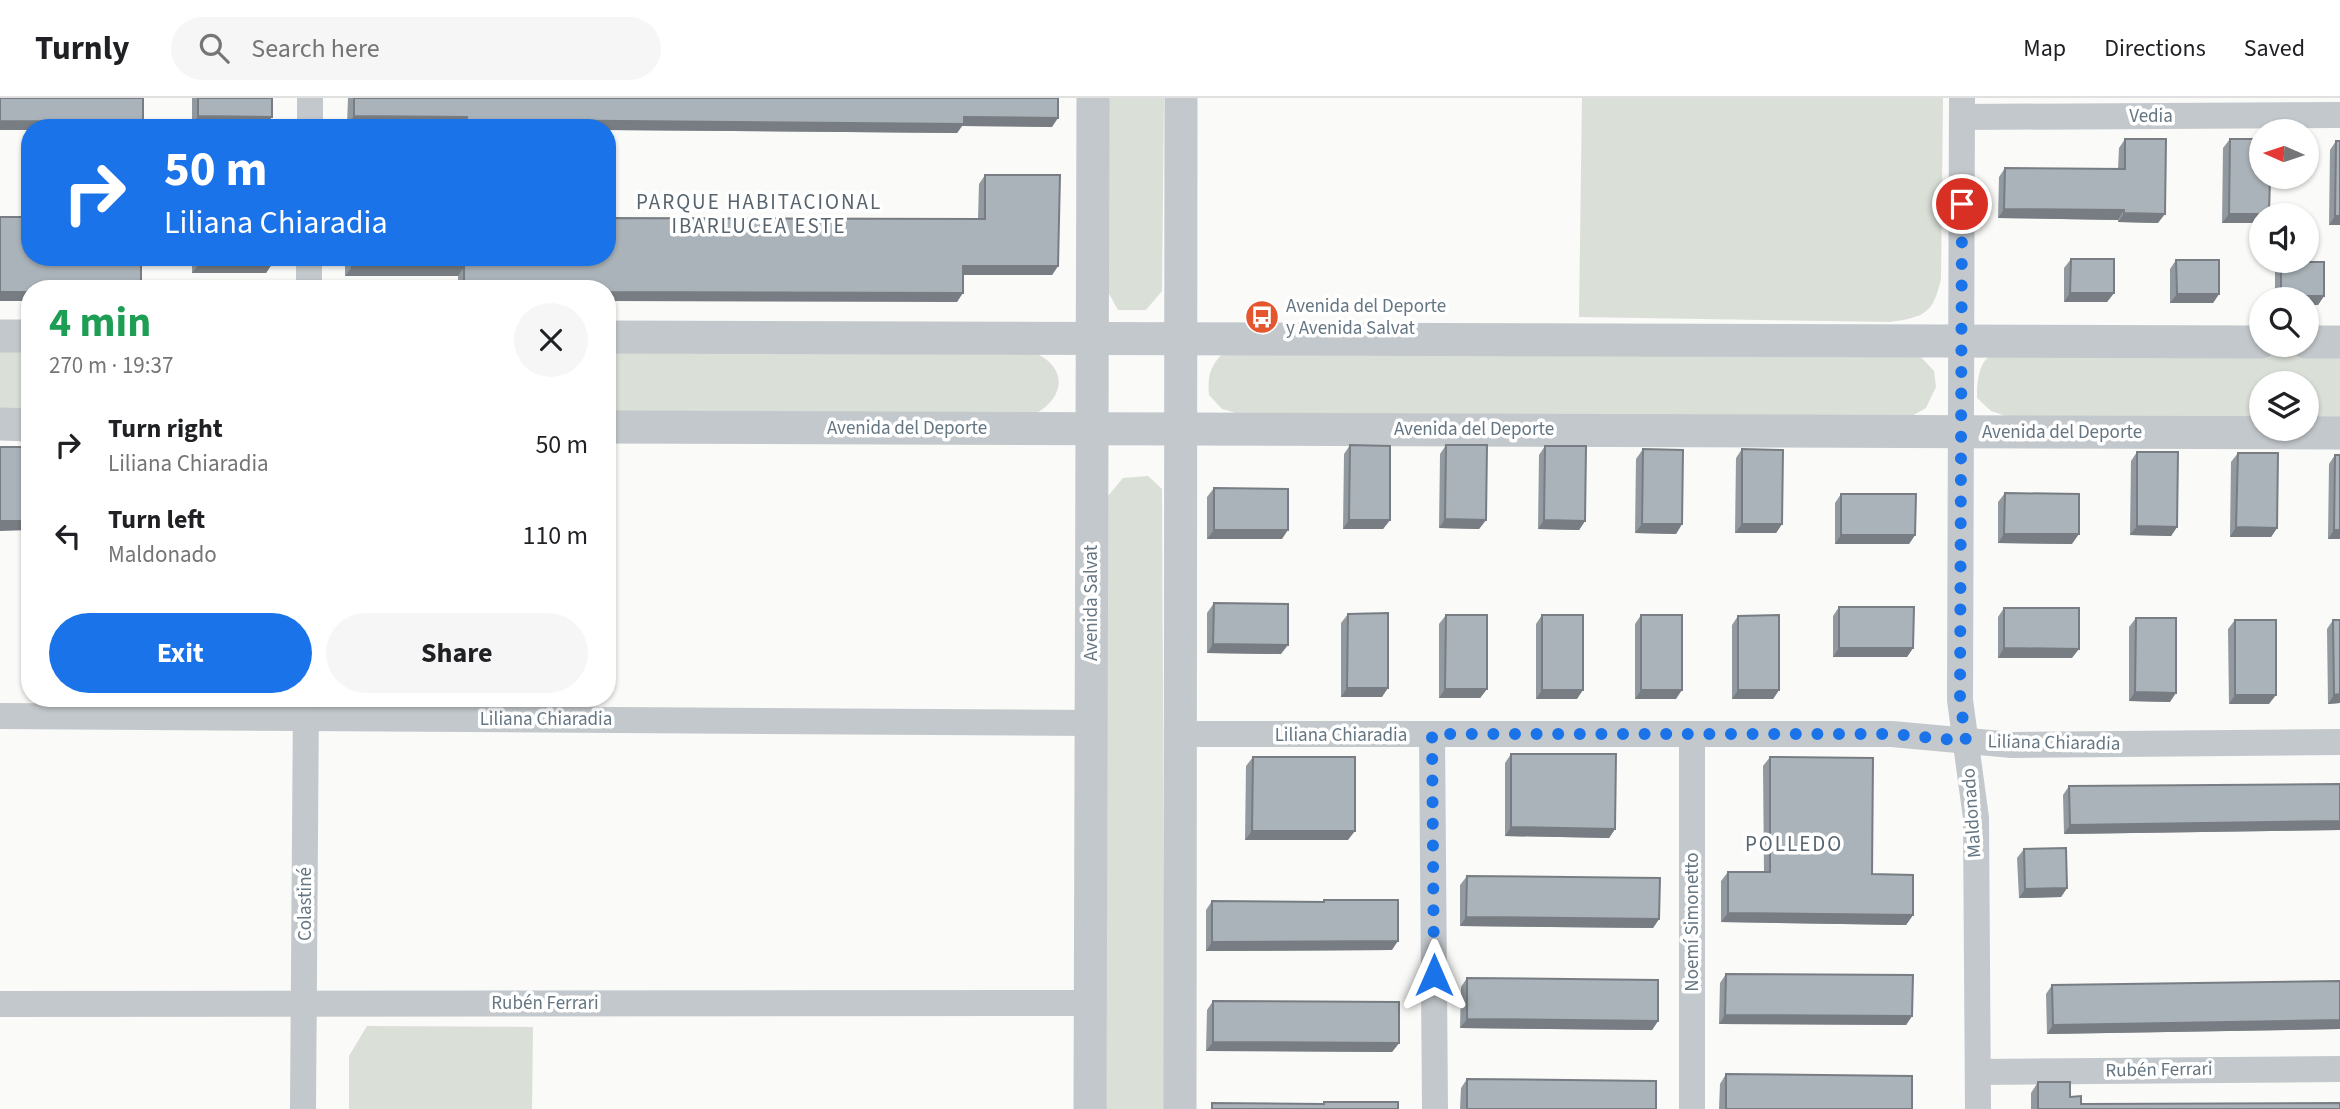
<!DOCTYPE html>
<html lang="en">
<head>
<meta charset="utf-8">
<style>
  body { margin:0; font-family:"Source Sans 3",sans-serif; background:#f6f6f6; color:#202124; height:100vh; display:flex; flex-direction:column; font-size:26px; white-space:nowrap }
  * { box-sizing:border-box; margin:0 }
  p { font-size:23px; color:#757577 }
  .icon { flex:none; width:38px; height:38px; fill:none; stroke:currentColor; stroke-width:2; stroke-linecap:round; stroke-linejoin:round }
  .map { position:relative; flex:1; overflow:hidden }
  .panel { position:absolute; left:21px; top:182px; width:595px; height:427px; display:flex; flex-direction:column; background:#fff; border-radius:28px; box-shadow:0 2px 5px #0004 }
  .panel>* { flex:none }
  .hud { position:absolute; left:21px; top:21px; width:595px; height:147px; border-radius:28px; box-shadow:0 2px 5px #0004; background:#1a73e8; color:#fff; overflow:hidden }
  .needle { width:46px; rotate:273deg }
  .buttons { position:absolute; left:2249px; top:21px; display:grid; gap:14px }
  .buttons a { display:grid; place-items:center; width:70px; height:70px; border-radius:50%; background:#fff; box-shadow:0 2px 5px #0004; font-size:35px }
  .pin { position:absolute; display:grid; place-items:center; width:60px; height:60px; color:#fff; margin:-30px; border:4px solid #fff; border-radius:50%; box-shadow:0 2px 7px #0007 }
  .me { position:absolute; width:77px; margin:-38px; rotate:0deg; stroke-linejoin:round; filter:drop-shadow(0 0 5px #0008) }
  .turn { display:flex; align-items:center; gap:24px; height:147px; padding:0 28px; font-size:32px }
  .turn .icon { width:91px; height:91px; stroke-width:2.5 }
  .turn b { display:block; font-size:49px; line-height:60px }
  .round { display:grid; place-items:center; flex:none; width:74px; height:74px; border-radius:37px; background:#f6f6f6 }
  .head { display:flex; align-items:center; justify-content:space-between; height:119px; padding:0 28px }
  h1 { font-size:42px; font-weight:700; line-height:52px; color:#1e9e55 }
  .cta { display:flex; gap:14px; margin-top:auto; padding:14px 28px }
  .cta a { flex:1; height:80px; border-radius:42px; background:#1a73e8; color:#fff; font-size:28px; font-weight:700; line-height:80px; text-align:center }
  .cta a+a { background:#f6f6f6; color:#202124 }
  ul { padding:0; list-style:none }
  li { display:flex; align-items:center; gap:21px; height:91px; padding:0 28px }
  li div { flex:1 }
  li b { display:block; font-size:26px }
  li em { font-style:normal }
  header { display:flex; align-items:center; gap:42px; box-sizing:border-box; height:98px; padding:0 35px; background:#fff; border-bottom:2px solid #e0e0e0 }
  header strong { font-size:33px }
  nav { display:flex; gap:38px; margin-inline-start:auto; font-size:24px }
  .search { width:490px; height:63px; background:#f6f6f6; display:flex; align-items:center; gap:18px; box-sizing:border-box; padding:0 24px; border-radius:38px; color:#757577; font-size:26px }
  .map>svg:first-child { display:block }
  .green { fill:#dadfd7 }
  .lines { fill:none; stroke-linecap:round; stroke-linejoin:round }
  .minor { stroke:#c3c8cc; stroke-width:26 }
  .tertiary { stroke:#c3c8cc; stroke-width:33 }
  .wall { fill:#929a9f }
  .shaded-wall { fill:#777d82 }
  .building { fill:#aab3b9; stroke:#777d82; stroke-width:2 }
  .route { stroke:#1a73e8; stroke-width:12; stroke-dasharray:0 21.6 }
  .labels { text-anchor:middle; dominant-baseline:central; stroke-width:7; stroke-linejoin:round; paint-order:stroke }
  .street-label { font-size:19px; fill:#657683; stroke:#fff }
  .poi-label { font-size:19px; fill:#657683; stroke:#fff; text-anchor:start }
  .neighbourhood-label { font-size:21px; letter-spacing:2px; fill:#57646e; stroke:#fff }
</style>
</head>
<body>
<header>
<strong>Turnly</strong>
<div class="search"><svg class="icon" aria-label="search" viewBox="0 0 24 24"><circle cx="10" cy="10" r="6"/><path d="M15 15l6 6"/></svg>Search here</div>
<nav><a>Map</a><a>Directions</a><a>Saved</a></nav>
</header>
<div class="map">
<svg width="2340" height="1011" viewBox="0 0 2340 1011">
  <rect width="100%" height="100%" fill="#fafaf8"/>
  <g class="green">
    <path d="M1107 0H1164L1162 193 1146 212H1118L1107 192Z"/>
    <path d="M1582 0H1943L1941 181C1933 216 1924 219 1890 224L1579 219Z"/>
    <path d="M0 249H30V314L0 313Z"/>
    <path d="M607 250 1028 252C1066 265 1069 297 1035 316H607Z"/>
    <path d="M1227 252 1921 259 1934 273 1936 289 1926 310 1912 318 1243 317 1222 311 1209 297C1207 277 1211 265 1227 252Z"/>
    <path d="M2020 253 2340 254V320H2307L2306 285H2261V320H2012L1991 313 1977 300C1977 284 1978 261 1996 254 2003 252 2013 253 2020 253Z"/>
    <path d="M1148 378 1162 391 1165 1011H1104L1108 398 1123 380Z"/>
    <path d="M367 928 533 929 532 1011H349V958Z"/>
  </g>
  <g class="lines">
    <g class="minor">
      <path d="M1962 0 1960 602 1976 720 1978 1011"/>
      <path d="M1962 19 2340 17"/>
      <path d="M310 30V0"/>
      <path d="M309 191V159"/>
      <path d="M0 618 1091 625"/>
      <path d="M1181 636H1892L2012 647 2340 644"/>
      <path d="M1692 636V1011"/>
      <path d="M1432 637 1435 1011"/>
      <path d="M0 906 1090 905"/>
      <path d="M1978 974 2340 971"/>
      <path d="M303 1011 306 600"/>
    </g>
    <g class="tertiary">
      <path d="M0 238H30"/>
      <path d="M607 239 2261 244"/>
      <path d="M2306 244H2340"/>
      <path d="M0 326 30 327"/>
      <path d="M607 329 2340 335"/>
      <path d="M1090 1011 1093 0"/>
      <path d="M1180 1011 1181 0"/>
    </g>
  </g>
  <g class="wall">
    <path d="M192 0H272L266 28 192 27Z"/>
    <path d="M348 0H1058L1052 29 962 28 957 35 607 32V30H460V28L347 27Z"/>
    <path d="M2125 41 2158 125 2118 124V122L1998 120 1999 79 2005 70 2118 71 2119 50Z"/>
    <path d="M2230 41 2269 116V117H2261L2222 125 2223 50Z"/>
    <path d="M2336 43H2340V127H2329L2330 52Z"/>
    <path d="M985 77 1058 168 1052 177H963L957 204 607 191H458V178H345V159H607L863 122 978 121 979 86Z"/>
    <path d="M192 159H272V166L266 175H192Z"/>
    <path d="M2071 161 2114 195 2107 204H2064V170Z"/>
    <path d="M2176 162 2219 196 2213 205H2170V171Z"/>
    <path d="M2281 164 2324 198 2318 207H2306V201H2275V173Z"/>
    <path d="M1350 347 1390 422 1383 431H1343L1344 356Z"/>
    <path d="M1446 347 1486 422 1479 431 1439 430 1440 356Z"/>
    <path d="M1545 348 1585 423 1579 432 1538 431 1539 357Z"/>
    <path d="M1643 351 1682 426 1676 436 1635 435 1636 361Z"/>
    <path d="M1742 351 1782 426 1776 435H1735L1736 360Z"/>
    <path d="M2137 354 2177 429 2171 438 2130 437 2131 363Z"/>
    <path d="M2238 355 2277 430 2271 439H2230L2231 364Z"/>
    <path d="M2335 357 2340 441H2328L2329 366Z"/>
    <path d="M1214 390 1282 441H1207V399Z"/>
    <path d="M2005 395 2072 446 1998 445V404Z"/>
    <path d="M1841 396 1915 437 1909 446H1835V405Z"/>
    <path d="M1214 505 1281 556 1207 555V515Z"/>
    <path d="M1839 509 1913 550 1907 559H1833V518Z"/>
    <path d="M2004 510 2072 560H1998V519Z"/>
    <path d="M1348 516 1382 599H1341V525Z"/>
    <path d="M1446 517 1487 591 1480 600H1439V526Z"/>
    <path d="M1542 517 1577 601H1536V526Z"/>
    <path d="M1641 517 1676 601H1635V526Z"/>
    <path d="M1738 518 1779 592 1773 601H1732V527Z"/>
    <path d="M2136 520 2170 604 2129 603V529Z"/>
    <path d="M2235 522 2269 606H2229L2228 531Z"/>
    <path d="M2333 522 2340 605 2328 606 2327 531Z"/>
    <path d="M1511 656 1615 731 1609 740 1505 738V665Z"/>
    <path d="M1253 659 1348 742H1245L1246 668Z"/>
    <path d="M1770 659 1872 776 1913 817 1906 827 1721 824V783L1728 774H1764L1763 668Z"/>
    <path d="M2340 686V732L2064 736 2063 697 2069 688Z"/>
    <path d="M2024 751 2067 790 2061 799 2019 800 2017 760Z"/>
    <path d="M1467 778 1659 821 1653 830 1460 828V787Z"/>
    <path d="M1324 802 1392 852 1206 853V812L1212 803 1322 804Z"/>
    <path d="M1726 876 1912 918 1906 927 1719 926 1720 885Z"/>
    <path d="M1467 880 1658 923 1652 932 1460 930 1461 889Z"/>
    <path d="M2340 883V931L2047 936 2046 896 2052 887Z"/>
    <path d="M1213 903 1399 945 1392 954 1206 953 1207 912Z"/>
    <path d="M1726 976 1912 1011H1719L1720 986Z"/>
    <path d="M1467 981 1656 1011H1460L1461 990Z"/>
    <path d="M2038 984 2070 999 2081 1006 2340 1011H2031V995Z"/>
  </g>
  <g class="shaded-wall">
    <path d="M198 18 272 19 266 28 192 27Z"/>
    <path d="M354 18 467 19 460 28 347 27Z"/>
    <path d="M964 19 1058 20 1052 29 962 28 957 35 607 32V30H462L467 24 508 22Z"/>
    <path d="M0 23 143 24 139 30H30V32H0Z"/>
    <path d="M2004 111 2124 112 2118 122 1998 120Z"/>
    <path d="M2124 115 2165 116 2158 125 2118 124Z"/>
    <path d="M2229 116H2269V117H2261V125H2222Z"/>
    <path d="M2335 118H2340V127H2329Z"/>
    <path d="M199 166H272L266 175H192Z"/>
    <path d="M963 168H1058L1052 177H957Z"/>
    <path d="M352 169H464L458 178H345Z"/>
    <rect x="0" y="194" width="30" height="9"/>
    <path d="M607 194 963 195 957 204 607 203Z"/>
    <path d="M2070 195H2114L2107 204H2064Z"/>
    <path d="M2177 196H2219L2213 205H2170Z"/>
    <path d="M2281 198H2324L2318 207H2306V201H2279Z"/>
    <path d="M1445 421 1486 422 1479 431 1439 430Z"/>
    <path d="M1349 422H1390L1383 431H1343Z"/>
    <path d="M1544 422 1585 423 1579 432 1538 431Z"/>
    <path d="M0 423H30V432L0 433Z"/>
    <path d="M1642 426H1682L1676 436 1635 435Z"/>
    <path d="M1742 426H1782L1776 435H1735Z"/>
    <path d="M2137 428 2177 429 2171 438 2130 437Z"/>
    <path d="M2236 429 2277 430 2271 439H2230Z"/>
    <path d="M1214 432H1288L1282 441H1207Z"/>
    <path d="M2334 432H2340V441H2328Z"/>
    <path d="M2004 436H2079L2072 446 1998 445Z"/>
    <path d="M1841 437H1915L1909 446H1835Z"/>
    <path d="M1213 546 1288 547 1281 556 1207 555Z"/>
    <path d="M1839 550H1913L1907 559H1833Z"/>
    <path d="M2004 550 2079 551 2072 560H1998Z"/>
    <path d="M1347 590H1388L1382 599H1341Z"/>
    <path d="M1445 591H1487L1480 600H1439Z"/>
    <path d="M1542 592H1583L1577 601H1536Z"/>
    <path d="M1641 592H1682L1676 601H1635Z"/>
    <path d="M1738 592H1779L1773 601H1732Z"/>
    <path d="M2135 594 2176 595 2170 604 2129 603Z"/>
    <path d="M2340 596V605L2328 606 2334 597Z"/>
    <path d="M2235 597H2276L2269 606H2229Z"/>
    <path d="M2340 723V732L2064 736 2070 727Z"/>
    <path d="M1511 729 1615 731 1609 740 1505 738Z"/>
    <path d="M1252 733H1355L1348 742H1245Z"/>
    <path d="M2067 790 2061 799 2019 800 2025 791Z"/>
    <path d="M1728 815 1913 817 1906 827 1721 824Z"/>
    <path d="M1466 819 1659 821 1653 830 1460 828Z"/>
    <path d="M1398 843 1392 852 1206 853 1212 844Z"/>
    <path d="M1725 917 1912 918 1906 927 1719 926Z"/>
    <path d="M1467 921 1658 923 1652 932 1460 930Z"/>
    <path d="M2340 922V931L2047 936 2053 927Z"/>
    <path d="M1213 944 1399 945 1392 954 1206 953Z"/>
  </g>
  <g class="building">
    <path d="M0 0H143V24L0 23Z"/>
    <path d="M198 0H272V19L198 18Z"/>
    <path d="M354 0H1058V20L964 19V26L508 22V25L467 24V19L354 18Z"/>
    <path d="M2125 41H2166L2165 116 2124 115V112L2004 111 2005 70 2125 71Z"/>
    <path d="M2230 41H2261V79H2270L2269 116H2229Z"/>
    <path d="M2336 43H2340V118H2335Z"/>
    <path d="M985 77H1060L1058 168H963V195L607 194V191H464V169H352V159H607V120L985 121Z"/>
    <path d="M0 119H30V159H141V191H30V194H0Z"/>
    <rect x="199" y="159" width="73" height="7"/>
    <path d="M2071 161H2114V195H2070Z"/>
    <path d="M2176 162H2219V196H2177Z"/>
    <rect x="2281" y="164" width="43" height="34"/>
    <path d="M1350 347 1390 348V422H1349Z"/>
    <path d="M1446 347H1487L1486 422 1445 421Z"/>
    <path d="M1545 348H1586L1585 423 1544 422Z"/>
    <rect x="0" y="349" width="30" height="74"/>
    <path d="M1643 351 1683 352 1682 426H1642Z"/>
    <path d="M1742 351 1783 352 1782 426H1742Z"/>
    <path d="M2137 354H2178L2177 429 2137 428Z"/>
    <path d="M2238 355H2278L2277 430 2236 429Z"/>
    <path d="M2335 357H2340V432H2334Z"/>
    <path d="M1214 390 1288 391V432H1214Z"/>
    <path d="M2005 395 2079 396V436H2004Z"/>
    <path d="M1841 396H1916L1915 437H1841Z"/>
    <path d="M1214 505 1288 506V547L1213 546Z"/>
    <path d="M1839 509H1914L1913 550H1839Z"/>
    <path d="M2004 510H2079V551L2004 550Z"/>
    <path d="M1388 515V590H1347L1348 516Z"/>
    <path d="M1446 517H1487V591H1445Z"/>
    <rect x="1542" y="517" width="41" height="75"/>
    <rect x="1641" y="517" width="41" height="75"/>
    <path d="M1779 517V592H1738V518Z"/>
    <path d="M2136 520H2176V595L2135 594Z"/>
    <rect x="2235" y="522" width="41" height="75"/>
    <path d="M2333 522H2340V596L2334 597Z"/>
    <path d="M1511 656H1616L1615 731 1511 729Z"/>
    <path d="M1253 659H1355V733H1252Z"/>
    <path d="M1770 659 1873 660 1872 776 1913 777V817L1728 815V774H1770Z"/>
    <path d="M2340 686V723L2070 727 2069 688Z"/>
    <path d="M2066 750 2067 790 2025 791 2024 751Z"/>
    <path d="M1467 778 1660 780 1659 821 1466 819Z"/>
    <path d="M1324 802H1398V843L1212 844V803L1324 804Z"/>
    <path d="M1726 876 1913 877 1912 918 1725 917Z"/>
    <path d="M1467 880 1658 882V923L1467 921Z"/>
    <path d="M2340 883V922L2053 927 2052 887Z"/>
    <path d="M1213 903 1399 904V945L1213 944Z"/>
    <path d="M1726 976 1912 978V1011H1726Z"/>
    <path d="M1467 981 1656 983V1011H1467Z"/>
    <path d="M2038 984H2070V999L2081 998V1006L2340 1005V1011H2038Z"/>
    <path d="M1324 1004H1398V1011H1212V1005L1324 1006Z"/>
  </g>
  <g class="lines">
    <path class="route" d="M1434 877 1432 636H1892L1966 643 1960 602 1962 106"/>
  </g>
  <defs>
    <g id="bus-disc" transform="scale(1.75)"><circle r="9.5" fill="#e4572e" stroke="#fff"/><path d="M-5-6H5V4H4V6H2V4H-2V6H-4V4H-5ZM-3.5-4V0h7V-4ZM-3.5 1.2v1.5H-2V1.2ZM2 1.2v1.5H3.5V1.2Z" fill="#fff"/></g>
  </defs>
  <g fill-rule="evenodd">
    <use href="#bus-disc" x="1262" y="219"/>
  </g>
  <g class="labels">
    <g class="street-label">
      <text x="2151" y="18">Vedia</text>
      <text x="907" y="330">Avenida del Deporte</text>
      <text x="1474" y="331">Avenida del Deporte</text>
      <text x="2062" y="334">Avenida del Deporte</text>
      <text transform="translate(1091 505) rotate(-90)">Avenida Salvat</text>
      <text x="546" y="621">Liliana Chiaradia</text>
      <text x="1341" y="637">Liliana Chiaradia</text>
      <text transform="translate(2054 645) rotate(1)">Liliana Chiaradia</text>
      <text transform="translate(1972 715) rotate(-94)">Maldonado</text>
      <text transform="translate(305 806) rotate(-90)">Colastiné</text>
      <text transform="translate(1692 824) rotate(-90)">Noemí Simonetto</text>
      <text x="545" y="905">Rubén Ferrari</text>
      <text transform="translate(2159 972) rotate(-1)">Rubén Ferrari</text>
    </g>
    <g class="poi-label">
      <text x="1286" y="208">Avenida del Deporte<tspan x="1286" dy="22">y Avenida Salvat</tspan></text>
    </g>
    <g class="neighbourhood-label">
      <text x="759" y="104">PARQUE HABITACIONAL<tspan x="759" dy="24">IBARLUCEA ESTE</tspan></text>
      <text x="1794" y="746">POLLEDO</text>
    </g>
  </g>
</svg>
<div class="buttons">
<a><svg class="needle" viewBox="-14 -14 28 28"><path d="M0-13l5 13h-10z" fill="#e53935"/><path d="M0 13l5-13h-10z" fill="#757577"/></svg></a>
<a><svg class="icon" aria-label="sound" viewBox="0 0 24 24"><path d="M4 9h4l5-4v14l-5-4H4zM17 9q2 3 0 6"/></svg></a>
<a><svg class="icon" aria-label="search" viewBox="0 0 24 24"><circle cx="10" cy="10" r="6"/><path d="M15 15l6 6"/></svg></a>
<a><svg class="icon" aria-label="layers" viewBox="0 0 24 24"><path d="M12 4l9 5-9 5-9-5zM3 14l9 5 9-5"/></svg></a>
</div>
<div class="pin" style="left:1962px;top:106px;background:#d93025"><svg class="icon" aria-label="arrive" viewBox="0 0 24 24"><path d="M6 21V4h12l-3 4 3 4H6"/></svg></div>
<svg class="me" style="left:1434px;top:877px" viewBox="-20 -20 40 40"><path d="M0-17L14 15 0 8-14 15z" fill="#1a73e8" stroke="#fff" stroke-width="4"/></svg>
<div class="hud">
<div class="turn"><svg class="icon" aria-label="right" viewBox="0 0 24 24"><path d="M7 20v-9h11M14 6l5 5-5 5"/></svg><div><b>50 m</b>Liliana Chiaradia</div></div>
</div>
<section class="panel">
<div class="head"><div><h1>4 min</h1><p>270 m · 19:37</p></div><a class="round"><svg class="icon" aria-label="close" viewBox="0 0 24 24"><path d="M6 6l12 12M18 6L6 18"/></svg></a></div>
<ul>
<li><svg class="icon" aria-label="right" viewBox="0 0 24 24"><path d="M7 20v-9h11M14 6l5 5-5 5"/></svg><div><b>Turn right</b><p>Liliana Chiaradia</p></div><em>50 m</em></li>
<li><svg class="icon" aria-label="left" viewBox="0 0 24 24"><path d="M17 20v-9H6M10 6l-5 5 5 5"/></svg><div><b>Turn left</b><p>Maldonado</p></div><em>110 m</em></li>
</ul>
<div class="cta"><a>Exit</a><a>Share</a></div>
</section>
</div>
</body>
</html>
